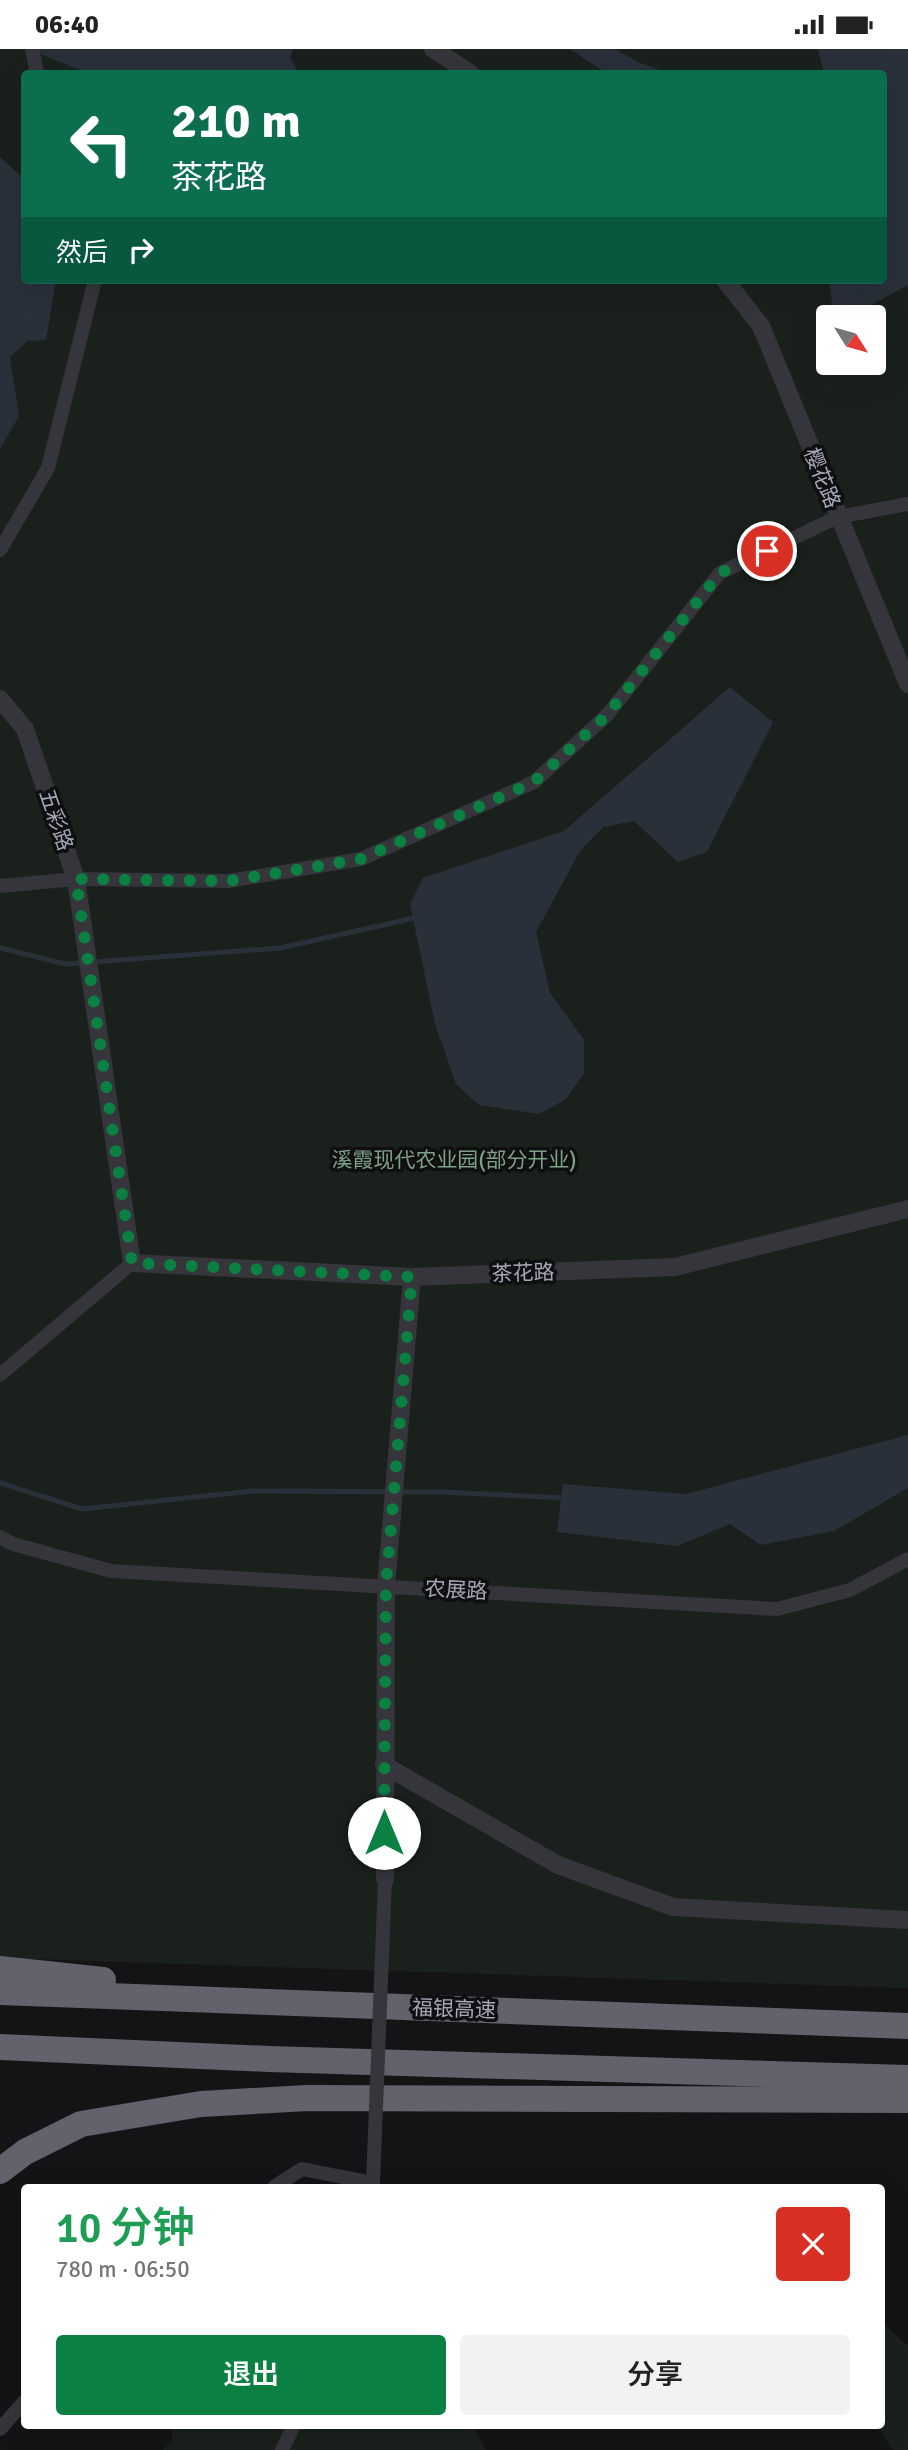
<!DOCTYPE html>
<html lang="zh">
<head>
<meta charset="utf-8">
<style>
  body { margin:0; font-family:Signika,"Noto Sans SC",sans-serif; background:#f2f2f2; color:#222; height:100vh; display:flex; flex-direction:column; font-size:26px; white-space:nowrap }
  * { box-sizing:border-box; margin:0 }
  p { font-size:23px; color:#767676 }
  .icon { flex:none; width:38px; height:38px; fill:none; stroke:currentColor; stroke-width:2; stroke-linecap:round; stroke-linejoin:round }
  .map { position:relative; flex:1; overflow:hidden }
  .side { position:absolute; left:21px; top:2135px; width:864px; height:245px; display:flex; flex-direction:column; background:#fff; border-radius:7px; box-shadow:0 7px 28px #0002 }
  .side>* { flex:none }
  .banner { position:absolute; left:21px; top:21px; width:866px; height:214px; border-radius:7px; box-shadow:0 7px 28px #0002; background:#0b6e4f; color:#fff; overflow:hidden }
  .needle { width:46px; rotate:127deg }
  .buttons { position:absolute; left:816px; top:256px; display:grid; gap:14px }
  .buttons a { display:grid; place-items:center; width:70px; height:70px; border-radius:7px; background:#fff; box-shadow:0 7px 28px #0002; font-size:35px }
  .pin { position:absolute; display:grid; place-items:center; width:60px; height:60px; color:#fff; margin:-30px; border:4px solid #fff; border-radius:50%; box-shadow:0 2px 7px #0007 }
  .me { position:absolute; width:77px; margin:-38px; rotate:0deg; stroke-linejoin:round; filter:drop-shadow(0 0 5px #0008) }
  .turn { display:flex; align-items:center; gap:24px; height:147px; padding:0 35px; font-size:32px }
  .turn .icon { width:91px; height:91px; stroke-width:2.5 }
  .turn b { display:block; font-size:49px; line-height:60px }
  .then { display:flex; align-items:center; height:66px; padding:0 35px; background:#0003; gap:14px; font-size:26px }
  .round { display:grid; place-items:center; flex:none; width:74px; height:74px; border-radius:7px; background:#f2f2f2 }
  .head { display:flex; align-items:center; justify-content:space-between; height:119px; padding:0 35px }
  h1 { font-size:42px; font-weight:600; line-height:52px; color:#1e9e55 }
  .button { display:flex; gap:14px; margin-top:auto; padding:14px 35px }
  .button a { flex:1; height:80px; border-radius:7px; background:#0b8043; color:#fff; font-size:28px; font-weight:600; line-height:80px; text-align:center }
  .button a+a { background:#f2f2f2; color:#222 }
  .status { display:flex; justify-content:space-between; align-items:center; height:49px; padding:0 35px; background:#fff; direction:ltr }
  .status svg { height:19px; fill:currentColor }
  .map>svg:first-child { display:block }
  .green { fill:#1a211c; fill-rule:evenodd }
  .water { fill:#2a303a }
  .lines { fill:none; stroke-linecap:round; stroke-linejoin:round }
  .stream { stroke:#2a303a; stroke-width:5 }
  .minor { stroke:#35353b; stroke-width:14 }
  .tertiary { stroke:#35353b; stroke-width:18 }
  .motorway { stroke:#61626c; stroke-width:26 }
  .minor-bridge { stroke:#35353b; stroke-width:14 }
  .route { stroke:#0b8043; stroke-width:12; stroke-dasharray:0 21.6 }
  .labels { text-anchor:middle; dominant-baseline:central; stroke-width:7; stroke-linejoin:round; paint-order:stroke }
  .street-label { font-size:21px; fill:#a5a7b7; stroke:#0f0f11 }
  .park-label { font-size:21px; fill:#7ca286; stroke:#0f0f11 }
</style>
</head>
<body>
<div class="status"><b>06:40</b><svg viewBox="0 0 49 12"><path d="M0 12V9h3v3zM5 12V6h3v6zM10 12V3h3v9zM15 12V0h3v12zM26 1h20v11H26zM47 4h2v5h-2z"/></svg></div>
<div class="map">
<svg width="908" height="2401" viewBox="0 0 908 2401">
  <rect width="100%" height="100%" fill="#141416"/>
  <g class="green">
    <path d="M0 0H908V1939L0 1909ZM24 24H884V231H24ZM828 268H873V313H828Z"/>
    <path d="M882 2272 908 2298V2401H893L877 2377 882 2376Z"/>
    <path d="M172 2376 473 2377 486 2401H163L172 2392Z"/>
  </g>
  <g class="water">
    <path d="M28 0H293L290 8 298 24H81L80 21Z"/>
    <path d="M570 0H615L638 13 668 24H606Z"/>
    <path d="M818 0H908V236L849 268H834L829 231H884V24H824Z"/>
    <path d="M0 108 24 130V231H56L46 291 27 292 10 308 19 367 0 400Z"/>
    <path d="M730 638 773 673 707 803 678 813 634 772 603 778 580 802 536 883 550 944 584 991V1024L566 1050 539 1065 479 1056 456 1035 435 975 410 855 423 829 564 782Z"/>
    <path d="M908 1386V1439L834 1482 761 1496 730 1475 677 1497 557 1483 563 1435 686 1445Z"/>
  </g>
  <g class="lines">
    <g class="stream">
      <path d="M0 899 66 915 280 899 419 868"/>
      <path d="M0 1434 82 1460 252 1442 443 1443 567 1449"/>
    </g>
    <g class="minor">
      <path d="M32 0 37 24"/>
      <path d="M0 501 48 419 95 231"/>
      <path d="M0 837 76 830 229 832 361 810 534 733 607 666 720 524 838 468 908 455"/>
      <path d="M0 1326 132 1214"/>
      <path d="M0 1488 13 1495 111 1522 777 1560 850 1541 908 1510"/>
      <path d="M274 2138 302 2120 373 2134 372 2138"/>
      <path d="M0 2380 24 2353"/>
      <path d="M282 2401 294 2376"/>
    </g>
    <g class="tertiary">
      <path d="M433 0 470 24"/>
      <path d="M725 231 761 277 908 635"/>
      <path d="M0 650 25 680 76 830 132 1214 412 1228 675 1218 908 1160"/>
      <path d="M384 1716 558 1816 673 1858 908 1871"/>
      <path d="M385 1830 386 1537 412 1228"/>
    </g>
    <g class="motorway">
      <path d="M0 1920 103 1931"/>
      <path d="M0 1943 908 1977"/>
      <path d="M0 1998 269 2010 908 2029"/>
      <path d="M0 2122 25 2103 81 2075 201 2055 307 2049 908 2051"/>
    </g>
    <path class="minor-bridge" d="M373 2134 385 1830"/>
  </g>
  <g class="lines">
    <path class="route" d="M384 1784 386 1537 412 1228 132 1214 76 830 229 832 361 810 534 733 607 666 720 524 767 502"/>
  </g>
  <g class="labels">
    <g class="street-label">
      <text transform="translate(822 429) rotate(68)">樱花路</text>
      <text transform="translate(56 771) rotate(71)">五彩路</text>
      <text transform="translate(523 1224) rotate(-2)">茶花路</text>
      <text transform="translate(456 1541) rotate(3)">农展路</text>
      <text transform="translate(454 1960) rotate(2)">福银高速</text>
    </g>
    <g class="park-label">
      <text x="454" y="1111">溪霞现代农业园(部分开业)</text>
    </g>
  </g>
</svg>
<div class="buttons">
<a><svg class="needle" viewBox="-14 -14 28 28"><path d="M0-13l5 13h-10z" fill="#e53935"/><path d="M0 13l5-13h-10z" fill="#767676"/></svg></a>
</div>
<div class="pin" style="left:767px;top:502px;background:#d93025"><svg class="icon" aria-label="arrive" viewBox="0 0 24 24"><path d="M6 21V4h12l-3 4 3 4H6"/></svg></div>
<svg class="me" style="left:384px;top:1784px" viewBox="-20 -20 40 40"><circle r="19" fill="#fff"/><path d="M0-13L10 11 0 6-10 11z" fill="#0b8043"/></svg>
<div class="banner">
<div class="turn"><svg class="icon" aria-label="left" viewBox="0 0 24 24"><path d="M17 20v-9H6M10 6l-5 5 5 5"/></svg><div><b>210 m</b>茶花路</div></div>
<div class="then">然后<svg class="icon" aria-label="right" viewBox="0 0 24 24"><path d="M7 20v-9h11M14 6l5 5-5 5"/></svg></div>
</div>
<section class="side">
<div class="head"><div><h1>10 分钟</h1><p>780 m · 06:50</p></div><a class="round" style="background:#d93025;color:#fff"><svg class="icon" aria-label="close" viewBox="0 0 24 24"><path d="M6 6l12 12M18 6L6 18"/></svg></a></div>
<div class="button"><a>退出</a><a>分享</a></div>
</section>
</div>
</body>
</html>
